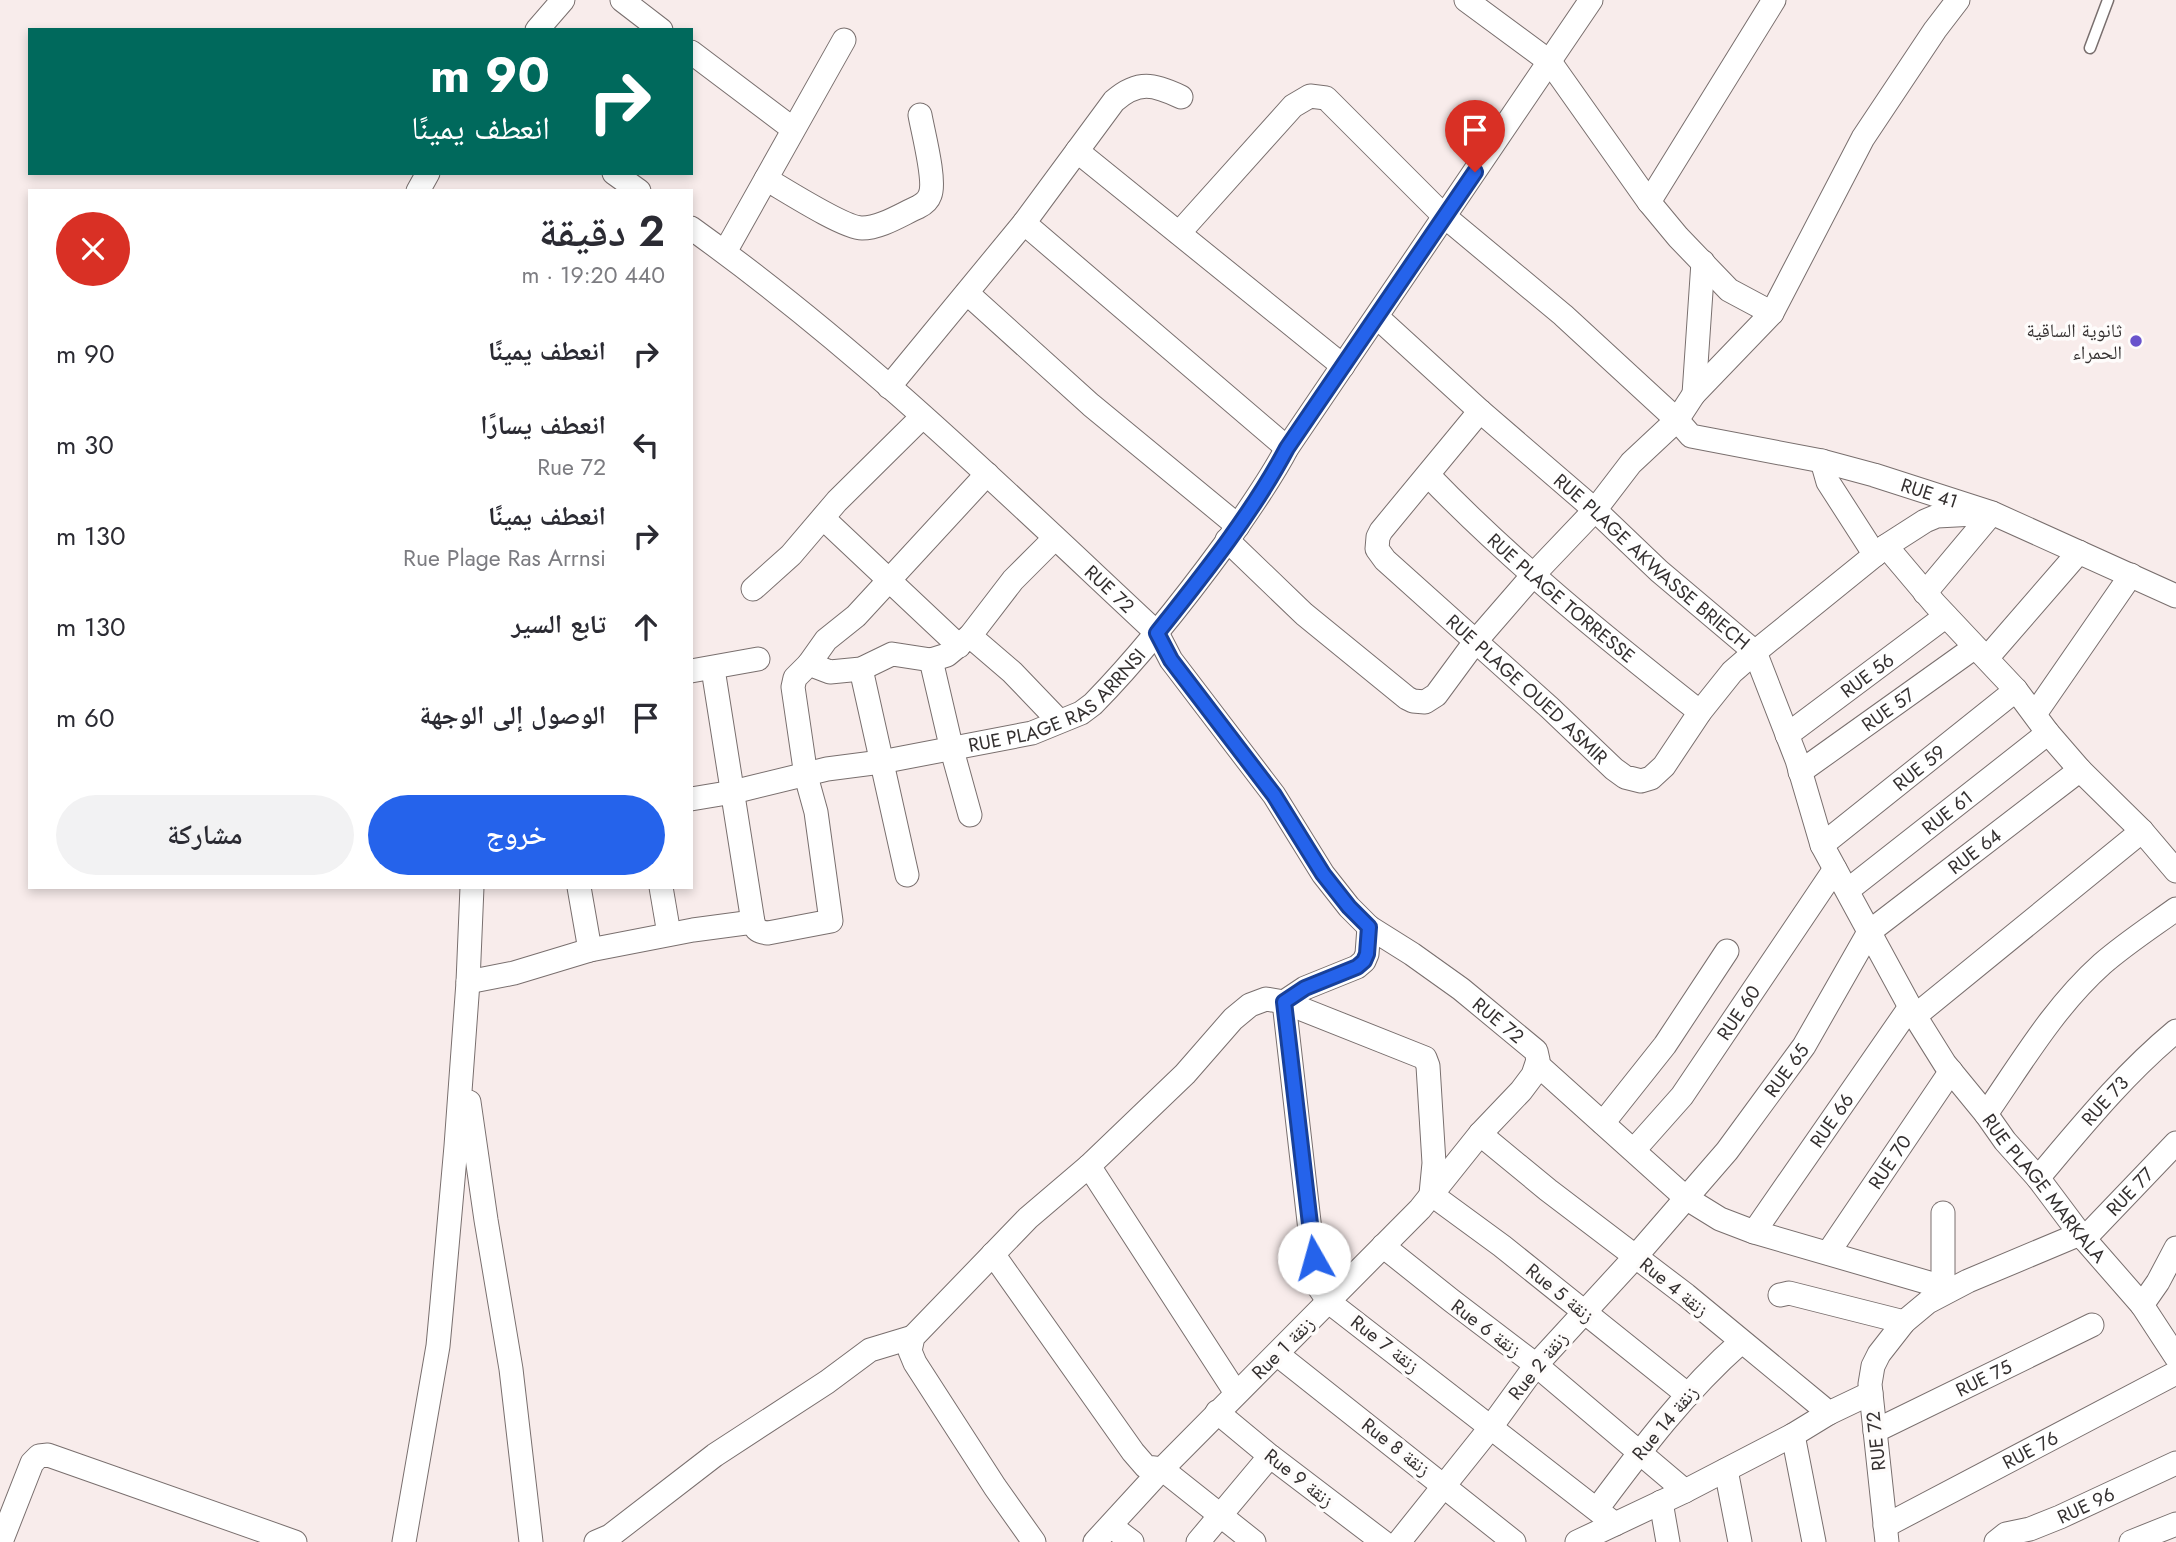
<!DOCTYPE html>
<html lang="ar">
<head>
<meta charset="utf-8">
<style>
  body { margin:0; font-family:Jost,"Noto Naskh Arabic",sans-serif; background:#f2f2f3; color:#2b2b33; direction:rtl; height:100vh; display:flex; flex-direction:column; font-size:26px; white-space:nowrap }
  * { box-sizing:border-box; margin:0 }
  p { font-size:23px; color:#7c7c81 }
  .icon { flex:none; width:38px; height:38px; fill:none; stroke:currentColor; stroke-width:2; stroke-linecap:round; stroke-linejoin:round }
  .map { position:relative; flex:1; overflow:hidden; direction:ltr }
  .drawer { position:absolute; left:28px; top:189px; width:665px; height:700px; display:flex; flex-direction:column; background:#fff; border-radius:0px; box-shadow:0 4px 10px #0003; direction:rtl }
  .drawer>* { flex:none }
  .hud { position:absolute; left:28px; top:28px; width:665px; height:147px; border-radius:0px; box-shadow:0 4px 10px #0003; direction:rtl; background:#00695c; color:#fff; overflow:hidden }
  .pin { position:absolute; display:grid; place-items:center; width:60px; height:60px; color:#fff; margin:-72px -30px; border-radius:50% 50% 50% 0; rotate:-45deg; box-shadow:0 0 7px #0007 }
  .pin .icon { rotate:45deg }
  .me { position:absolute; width:77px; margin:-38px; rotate:353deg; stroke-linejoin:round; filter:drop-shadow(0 0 5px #0008) }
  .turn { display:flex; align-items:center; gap:24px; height:147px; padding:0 28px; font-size:32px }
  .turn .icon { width:91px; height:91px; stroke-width:2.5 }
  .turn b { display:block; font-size:49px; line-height:60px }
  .round { display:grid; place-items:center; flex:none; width:74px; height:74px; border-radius:37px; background:#f2f2f3 }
  .headline { display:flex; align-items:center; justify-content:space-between; height:119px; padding:0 28px }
  h1 { font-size:42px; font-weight:600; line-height:52px }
  .action { display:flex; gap:14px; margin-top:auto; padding:14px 28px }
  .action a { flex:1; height:80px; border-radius:42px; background:#2563eb; color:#fff; font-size:28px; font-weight:600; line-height:80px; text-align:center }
  .action a+a { background:#f2f2f3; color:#2b2b33 }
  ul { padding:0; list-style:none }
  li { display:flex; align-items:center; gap:21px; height:91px; padding:0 28px }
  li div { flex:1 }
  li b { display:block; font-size:26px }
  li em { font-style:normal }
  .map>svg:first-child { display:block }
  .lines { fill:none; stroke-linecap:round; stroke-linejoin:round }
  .lane-casing { stroke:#796f6e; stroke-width:13 }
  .street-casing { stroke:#796f6e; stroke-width:25 }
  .lane { stroke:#fff; stroke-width:10 }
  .street { stroke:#fff; stroke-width:23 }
  .route-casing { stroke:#184099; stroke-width:18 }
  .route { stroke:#2563eb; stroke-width:12 }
  .poi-dot { fill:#6953cc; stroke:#fefcfb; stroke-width:2.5 }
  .labels { text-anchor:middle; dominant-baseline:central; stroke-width:7; stroke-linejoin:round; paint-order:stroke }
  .poi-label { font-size:19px; fill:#343030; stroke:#fefcfb; text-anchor:end }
  .street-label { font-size:19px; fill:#343030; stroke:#fefcfb }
</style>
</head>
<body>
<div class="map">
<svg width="2176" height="1542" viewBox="0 0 2176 1542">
  <rect width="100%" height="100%" fill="#f8eceb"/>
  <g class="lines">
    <g class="lane-casing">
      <path id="lane" d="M2090 48 2108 0"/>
    </g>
    <g class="street-casing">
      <g id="street">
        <path d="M622 0 661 30"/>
        <path d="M1466 0 1550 62 1649 202 1678 237 1729 290 1772 313"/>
        <path d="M537 30 563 0"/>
        <path d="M691 52 793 129"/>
        <path d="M1077 151 1343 366"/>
        <path d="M614 173 639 191"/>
        <path d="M766 179C785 190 844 228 862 228 881 228 902 214 918 207 924 204 928 201 930 195 936 181 923 132 920 115"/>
        <path d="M418 191 428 173"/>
        <path d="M1649 202 1774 0"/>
        <path d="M1024 223 1287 448"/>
        <path id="s1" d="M691 228C859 348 1007 493 1157 633L1171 660 1274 795 1323 874 1349 907 1369 927 1412 954 1461 989 1536 1051 1538 1060 1533 1075 1521 1091 1480 1134 1420 1209 1162 1469 1095 1542"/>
        <path id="s2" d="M1179 233 1293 106 1310 96 1326 98 1444 216 1563 315 1677 420 1691 436 1822 461 1874 475 1992 513 2176 596"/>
        <path d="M725 252 844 40"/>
        <path d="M967 293 1091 405 1238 526"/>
        <path id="s3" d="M1377 317 1480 411 1595 510 1659 571 1755 652 1797 760 1822 845 1915 1016 1945 1064 1986 1114 2005 1141 2038 1178 2080 1234 2142 1305 2176 1357"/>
        <path d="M889 387 1024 223 1114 101C1138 80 1154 84 1181 97"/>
        <path d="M1694 394 1703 262"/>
        <path id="s4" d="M1480 411 1381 531 1378 537 1377 549 1385 560 1550 708 1614 769 1625 777 1641 781 1651 778 1664 766 1700 712 1732 672 1755 652 1886 546 1925 521 1937 516 1975 514"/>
        <path d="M1822 461 1828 482 1875 555"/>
        <path id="s5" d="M1429 476C1512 562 1606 638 1700 712"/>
        <path d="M823 518 959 646"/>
        <path d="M1227 540 1304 614 1407 698 1413 701 1425 702 1436 695 1475 642 1534 574 1595 510 1631 463 1677 420 1694 394 1772 313 1863 138 1935 30 1958 0"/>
        <path d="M1886 546 1935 604 2016 690 2048 733 2080 770 2142 831 2176 871"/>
        <path d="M753 589 791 555 837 501 922 417"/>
        <path d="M1925 593 1992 513"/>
        <path d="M970 636 1012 672 1059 721"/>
        <path d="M1987 658 2079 552"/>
        <path d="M931 660 952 750 970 815"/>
        <path d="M809 664 826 640 856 616 987 474"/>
        <path d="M713 669 753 922"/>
        <path d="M861 669 907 875"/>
        <path d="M691 671 758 659"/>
        <path d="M2035 714 2131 575"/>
        <path id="s6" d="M1787 735 1946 616"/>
        <path id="s7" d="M1800 772 1975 647"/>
        <path id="s8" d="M691 799 733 792 827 769 881 762 1032 733 1081 713 1093 704C1142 654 1185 599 1226 543 1247 512 1270 481 1287 448L1591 0"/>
        <path id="s9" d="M1822 845 2016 690"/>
        <path d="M579 887 590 950"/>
        <path d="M661 887 669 934"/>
        <path id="s10" d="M1848 890 2048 733"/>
        <path d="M1369 927 1367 954 1364 961 1357 967 1305 988 1284 1002 1316 1283 1329 1302 1615 1524"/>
        <path d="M468 982 514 973 590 950 693 930 753 922C755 930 759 932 768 933L831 921 816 812 806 776 793 687 795 678 809 664 830 672 861 669 892 654 931 660 947 655 970 636 1013 580 1055 538"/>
        <path d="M1915 1016 2142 831"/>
        <path d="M1538 1065 1686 1198 1720 1219 1754 1232 1950 1289"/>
        <path d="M469 1102 486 1220 511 1369 531 1542"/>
        <path d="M1986 1114C2022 1062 2054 1007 2102 964 2125 944 2151 927 2176 909"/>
        <path d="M1603 1123 1665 1045 1727 951"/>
        <path d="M1480 1134 1548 1190 1686 1295 1829 1413 1871 1393"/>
        <path id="s11" d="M1634 1150 1682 1096 1835 869"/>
        <path d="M1089 1166 1185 1074 1233 1019 1250 1005 1266 999 1284 1002 1425 1058 1428 1066 1434 1163 1431 1194"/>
        <path id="s12" d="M2038 1178C2082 1126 2124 1074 2176 1031"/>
        <path d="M1431 1194 1502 1246 1688 1395"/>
        <path id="s13" d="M1754 1232 1910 1007"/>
        <path id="s14" d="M2084 1239 2176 1143"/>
        <path d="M1383 1246 1452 1301 1536 1365 1685 1491"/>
        <path id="s15" d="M1828 1253 1951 1071"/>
        <path d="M993 1254 1133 1452 1146 1467 1162 1469 1254 1542"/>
        <path d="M1943 1287V1213"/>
        <path d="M1780 1295 1789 1293 1904 1322"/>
        <path d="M2142 1305 2158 1282 2176 1248"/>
        <path d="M1277 1354 1514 1542"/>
        <path d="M1217 1412 1270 1456 1383 1542"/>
        <path id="s16" d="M1875 1431 2092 1325"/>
        <path d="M1793 1435 1814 1542"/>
        <path d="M1726 1470 1740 1542"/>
        <path d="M1661 1502 1668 1542"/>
        <path d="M1597 1509C1641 1450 1685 1391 1741 1342"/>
        <path d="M1111 1526 1132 1542"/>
        <path id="s17" d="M1885 1526 2176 1373"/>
        <path d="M1 1542 32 1463 39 1456 48 1455 295 1542"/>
        <path d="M404 1542 438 1346 442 1303 456 1146 468 982 472 887"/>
        <path d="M596 1542 610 1536 715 1455 827 1382 870 1350 913 1337"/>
        <path d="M1034 1542 995 1487 915 1363 910 1351 913 1337 1028 1218 1089 1166 1236 1393"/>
        <path d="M1198 1542 1270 1456"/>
        <path id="s18" d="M1399 1542 1491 1427 1536 1365 1636 1256 1727 1151 1804 1046 1869 932 2080 770"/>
        <path d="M1577 1542 1685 1491 1793 1435 1829 1413"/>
        <path d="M1887 1542 1870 1384 1873 1366 1879 1354 1904 1322 1928 1302 1968 1281 2080 1234"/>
        <path id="s19" d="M1996 1542 2006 1534 2030 1529 2060 1517 2176 1463"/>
        <path d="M2131 1542 2176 1524"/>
      </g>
    </g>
    <use href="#lane" class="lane"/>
    <use href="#street" class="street"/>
  </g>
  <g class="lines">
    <g class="route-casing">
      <path id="route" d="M1314 1258 1284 1002 1305 988 1357 967 1364 961 1367 954 1369 927 1349 907 1323 874 1274 795 1171 660 1157 633C1203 575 1252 514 1287 448L1475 172"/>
    </g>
    <use href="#route" class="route"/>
  </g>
  <circle class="poi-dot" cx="2136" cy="341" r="7"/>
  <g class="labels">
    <g class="poi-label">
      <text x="2122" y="330">ثانوية الساقية<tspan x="2122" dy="22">الحمراء</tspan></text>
    </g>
    <g class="street-label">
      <text stroke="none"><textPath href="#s2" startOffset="950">RUE 41</textPath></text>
      <text stroke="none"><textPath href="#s3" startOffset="368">RUE PLAGE AKWASSE BRIECH</textPath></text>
      <text stroke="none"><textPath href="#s1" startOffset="553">RUE 72</textPath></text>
      <text stroke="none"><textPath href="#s5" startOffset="180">RUE PLAGE TORRESSE</textPath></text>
      <text stroke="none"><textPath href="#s6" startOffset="100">RUE 56</textPath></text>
      <text stroke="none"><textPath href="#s4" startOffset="380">RUE PLAGE OUED ASMIR</textPath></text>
      <text stroke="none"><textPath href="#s8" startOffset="385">RUE PLAGE RAS ARRNSI</textPath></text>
      <text stroke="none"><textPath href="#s7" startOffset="108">RUE 57</textPath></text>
      <text stroke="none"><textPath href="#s9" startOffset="124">RUE 59</textPath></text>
      <text stroke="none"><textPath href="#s10" startOffset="126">RUE 61</textPath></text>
      <text stroke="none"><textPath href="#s18" startOffset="905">RUE 64</textPath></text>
      <text stroke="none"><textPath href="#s11" startOffset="173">RUE 60</textPath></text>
      <text stroke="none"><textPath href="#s1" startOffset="1141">RUE 72</textPath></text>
      <text stroke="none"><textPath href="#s18" startOffset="611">RUE 65</textPath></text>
      <text stroke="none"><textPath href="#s12" startOffset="102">RUE 73</textPath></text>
      <text stroke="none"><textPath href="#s13" startOffset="136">RUE 66</textPath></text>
      <text stroke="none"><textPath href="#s15" startOffset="110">RUE 70</textPath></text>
      <text stroke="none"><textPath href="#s3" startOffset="1120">RUE PLAGE MARKALA</textPath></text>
      <text stroke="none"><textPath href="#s14" startOffset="66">RUE 77</textPath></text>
      <text transform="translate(1674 1287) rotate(39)">Rue 4 زنقة</text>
      <text transform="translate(1560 1293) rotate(39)">Rue 5 زنقة</text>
      <text transform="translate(1486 1328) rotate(37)">Rue 6 زنقة</text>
      <text transform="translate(1385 1344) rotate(38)">Rue 7 زنقة</text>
      <text transform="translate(1283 1348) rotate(-45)">Rue 1 زنقة</text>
      <text transform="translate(1538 1366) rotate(-51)">Rue 2 زنقة</text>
      <text stroke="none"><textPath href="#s16" startOffset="121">RUE 75</textPath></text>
      <text transform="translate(1665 1423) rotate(-50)">Rue 14 زنقة</text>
      <text transform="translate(1876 1441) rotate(-96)">RUE 72</text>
      <text transform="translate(1396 1447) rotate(38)">Rue 8 زنقة</text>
      <text stroke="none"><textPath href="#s17" startOffset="164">RUE 76</textPath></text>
      <text transform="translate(1299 1478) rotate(38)">Rue 9 زنقة</text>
      <text stroke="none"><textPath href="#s19" startOffset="98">RUE 96</textPath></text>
    </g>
  </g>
</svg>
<div class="pin" style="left:1475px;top:172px;background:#d93025"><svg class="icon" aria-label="arrive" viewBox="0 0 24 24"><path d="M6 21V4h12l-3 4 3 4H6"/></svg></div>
<svg class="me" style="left:1314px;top:1258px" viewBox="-20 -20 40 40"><circle r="19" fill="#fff"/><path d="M0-13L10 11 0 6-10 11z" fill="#2563eb"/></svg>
<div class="hud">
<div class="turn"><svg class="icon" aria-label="right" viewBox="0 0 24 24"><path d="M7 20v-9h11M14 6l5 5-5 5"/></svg><div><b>90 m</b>انعطف يمينًا</div></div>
</div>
<section class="drawer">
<div class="headline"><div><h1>2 دقيقة</h1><p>440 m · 19:20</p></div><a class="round" style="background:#d93025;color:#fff"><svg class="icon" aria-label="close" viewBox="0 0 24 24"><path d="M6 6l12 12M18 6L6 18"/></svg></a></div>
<ul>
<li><svg class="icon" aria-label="right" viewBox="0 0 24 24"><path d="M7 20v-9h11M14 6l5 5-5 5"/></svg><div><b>انعطف يمينًا</b></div><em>90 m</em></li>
<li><svg class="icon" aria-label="left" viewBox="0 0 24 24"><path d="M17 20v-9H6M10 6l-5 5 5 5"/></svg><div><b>انعطف يسارًا</b><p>Rue 72</p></div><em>30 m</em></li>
<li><svg class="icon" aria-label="right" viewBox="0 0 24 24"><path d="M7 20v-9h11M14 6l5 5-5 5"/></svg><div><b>انعطف يمينًا</b><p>Rue Plage Ras Arrnsi</p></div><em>130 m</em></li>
<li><svg class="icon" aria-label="ahead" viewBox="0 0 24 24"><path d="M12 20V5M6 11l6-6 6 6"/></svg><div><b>تابع السير</b></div><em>130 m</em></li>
<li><svg class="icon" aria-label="arrive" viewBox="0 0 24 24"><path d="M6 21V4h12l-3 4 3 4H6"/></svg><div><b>الوصول إلى الوجهة</b></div><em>60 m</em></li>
</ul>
<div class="action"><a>خروج</a><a>مشاركة</a></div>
</section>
</div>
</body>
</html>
